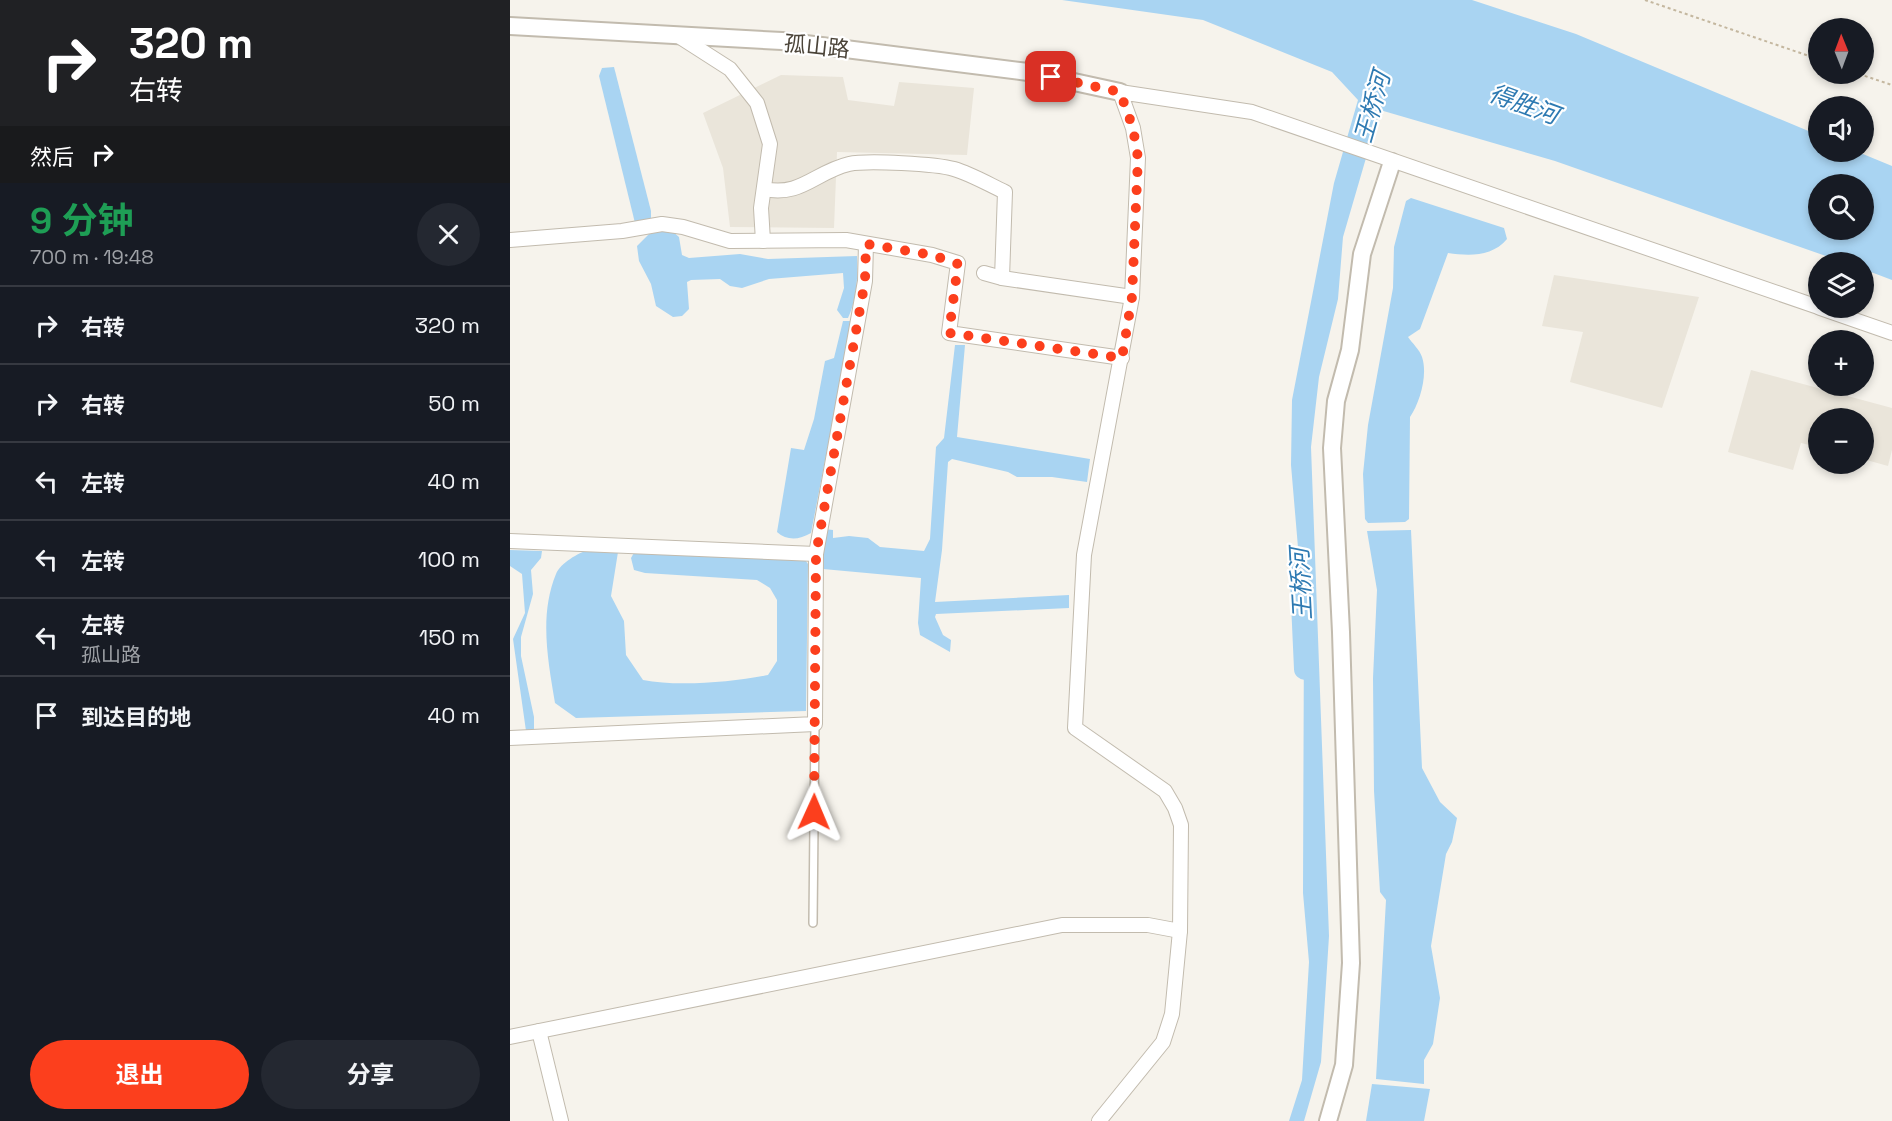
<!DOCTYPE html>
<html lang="zh">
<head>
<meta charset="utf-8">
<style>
  body { margin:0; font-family:"Space Grotesk","Noto Sans SC",sans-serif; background:#242831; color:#f1f3f6; height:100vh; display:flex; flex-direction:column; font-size:22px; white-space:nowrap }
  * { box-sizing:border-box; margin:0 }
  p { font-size:20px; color:#9ea1a6 }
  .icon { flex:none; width:33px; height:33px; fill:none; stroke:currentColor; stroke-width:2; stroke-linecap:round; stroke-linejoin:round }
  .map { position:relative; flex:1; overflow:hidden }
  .sheet { display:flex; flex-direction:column; background:#171b24; width:510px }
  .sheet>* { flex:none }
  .top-card { background:#202124; color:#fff; overflow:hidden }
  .needle { width:39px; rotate:359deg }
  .tools { position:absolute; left:1298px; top:18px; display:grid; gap:12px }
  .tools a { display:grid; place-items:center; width:66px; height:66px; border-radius:50%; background:#171b24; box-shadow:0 3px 9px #0003; font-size:30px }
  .pin { position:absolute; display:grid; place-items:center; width:51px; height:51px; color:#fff; margin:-26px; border-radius:12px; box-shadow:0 3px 9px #0006 }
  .me { position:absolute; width:66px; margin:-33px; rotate:1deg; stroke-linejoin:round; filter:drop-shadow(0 0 4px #0008) }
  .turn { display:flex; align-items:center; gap:21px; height:126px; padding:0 30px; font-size:27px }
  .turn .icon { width:78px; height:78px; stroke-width:2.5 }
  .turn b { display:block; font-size:42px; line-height:51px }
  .then { display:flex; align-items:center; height:57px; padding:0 30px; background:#0003; gap:12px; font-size:22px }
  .round { display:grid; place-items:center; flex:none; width:63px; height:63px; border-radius:32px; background:#242831 }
  .head { display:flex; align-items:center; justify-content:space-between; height:102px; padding:0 30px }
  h1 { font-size:36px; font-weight:700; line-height:45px; color:#1e9e55 }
  .action { display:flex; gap:12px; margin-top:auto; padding:12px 30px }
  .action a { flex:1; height:69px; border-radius:36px; background:#fc3f1d; color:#fff; font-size:24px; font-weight:700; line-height:69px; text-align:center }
  .action a+a { background:#242831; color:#f1f3f6 }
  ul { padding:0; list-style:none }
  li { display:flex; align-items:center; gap:18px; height:78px; padding:0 30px; border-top:2px solid #363941 }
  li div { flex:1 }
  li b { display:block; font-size:22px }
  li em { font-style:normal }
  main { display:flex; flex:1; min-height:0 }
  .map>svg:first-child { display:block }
  .residential { fill:#eae5da }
  .water { fill:#a9d4f2; fill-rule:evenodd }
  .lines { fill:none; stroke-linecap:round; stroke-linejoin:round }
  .river { stroke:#a9d4f2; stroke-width:22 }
  .service-casing { stroke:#c2bbae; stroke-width:10 }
  .minor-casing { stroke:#c2bbae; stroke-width:16 }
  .tertiary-casing { stroke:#c2bbae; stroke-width:20 }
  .path { stroke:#c4b79f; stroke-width:2; stroke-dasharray:3 3; stroke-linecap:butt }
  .service { stroke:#fff; stroke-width:7 }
  .minor { stroke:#fff; stroke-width:14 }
  .tertiary { stroke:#fff; stroke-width:16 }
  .route { stroke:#fc3f1d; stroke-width:10; stroke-dasharray:0 18 }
  .labels { text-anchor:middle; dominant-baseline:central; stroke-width:4.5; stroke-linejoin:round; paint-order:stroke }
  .street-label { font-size:22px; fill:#4b4439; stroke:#fff }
  .water-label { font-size:24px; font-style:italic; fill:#2e7ab2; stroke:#fff }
</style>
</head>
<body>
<main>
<section class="sheet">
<div class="top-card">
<div class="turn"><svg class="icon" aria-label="right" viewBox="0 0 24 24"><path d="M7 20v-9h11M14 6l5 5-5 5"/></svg><div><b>320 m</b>右转</div></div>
<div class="then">然后<svg class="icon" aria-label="right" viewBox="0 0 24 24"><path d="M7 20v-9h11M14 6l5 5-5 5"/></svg></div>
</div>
<div class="head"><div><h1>9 分钟</h1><p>700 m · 19:48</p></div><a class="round"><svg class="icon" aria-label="close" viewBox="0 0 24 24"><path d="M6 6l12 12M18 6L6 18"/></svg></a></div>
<ul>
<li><svg class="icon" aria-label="right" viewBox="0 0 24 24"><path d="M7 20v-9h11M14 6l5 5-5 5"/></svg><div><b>右转</b></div><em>320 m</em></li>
<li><svg class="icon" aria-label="right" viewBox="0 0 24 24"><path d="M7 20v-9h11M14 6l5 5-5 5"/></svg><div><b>右转</b></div><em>50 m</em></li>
<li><svg class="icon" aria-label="left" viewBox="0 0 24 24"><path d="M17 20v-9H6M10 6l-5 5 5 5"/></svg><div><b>左转</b></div><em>40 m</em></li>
<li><svg class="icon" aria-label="left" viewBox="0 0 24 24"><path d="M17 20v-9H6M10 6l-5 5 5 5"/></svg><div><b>左转</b></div><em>100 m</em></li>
<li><svg class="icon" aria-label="left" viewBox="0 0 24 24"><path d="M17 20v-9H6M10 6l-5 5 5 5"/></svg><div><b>左转</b><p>孤山路</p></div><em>150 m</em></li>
<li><svg class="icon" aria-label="arrive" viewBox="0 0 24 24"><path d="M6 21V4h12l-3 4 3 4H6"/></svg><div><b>到达目的地</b></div><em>40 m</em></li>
</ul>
<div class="action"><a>退出</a><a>分享</a></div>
</section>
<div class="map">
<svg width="1382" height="1121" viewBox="0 0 1382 1121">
  <rect width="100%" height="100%" fill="#f6f3ec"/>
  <g class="residential">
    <path d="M271 75 333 77 338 100 384 106 389 82 464 88 457 155 327 152 324 228 220 227 213 168 193 113Z"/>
    <path d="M1044 275 1189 297 1152 408 1060 382 1073 332 1032 326Z"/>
    <path d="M1241 370 1382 408V450L1378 466 1353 459V418H1308V447L1291 443 1283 470 1218 452Z"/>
  </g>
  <g class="water">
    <path d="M552 0H962L1066 34 1308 135V152H1348L1382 166V280L1353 269V262H1333L1045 161 870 110 833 237 828 299 809 377 801 447 819 936 811 1062 794 1121H779L792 1080 799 962 793 893 794 618 781 465 782 400 824 183 848 100 822 72 693 20ZM1308 184H1353V230H1308Z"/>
    <path d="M104 67 141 211V219L125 223 89 76 92 68Z"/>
    <path d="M901 198 994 228 997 239C982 257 959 256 938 253L910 329 898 337C902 343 910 350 912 357 918 375 910 402 900 417L899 519 895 522 858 523 855 519 853 474 858 425 883 288 884 247 896 201Z"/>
    <path d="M162 231 169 237 172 255 179 258 230 254 258 259 347 256C348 276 347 299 338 318H333L327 310 334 288 333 273 259 279 232 288 220 286 210 279 181 280 177 282 179 309 172 316 163 317 146 306 141 284 129 261 127 246 140 233Z"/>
    <path d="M333 321H342L301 533C289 540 277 541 267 532L281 448 294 450 304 419 315 361 324 358Z"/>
    <path d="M445 345H455L447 437 580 459 577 482 542 477H507L498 472 442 459 438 462 432 550 425 602 559 595V608L426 614 425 617 433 635 441 640 440 652 410 635 408 623 411 578 313 569 314 529 323 530V538L339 536 358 538 370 547 414 551 420 539 426 447 434 438Z"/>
    <path d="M901 530 912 768 930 802 947 818 942 842 936 854 921 946 930 998 923 1044 914 1060V1084L866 1079 876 900 870 892 864 791 863 678 867 590 857 531Z"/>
    <path d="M79 549 108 552 101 596 114 621 116 655 133 680C168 687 223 682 258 675L267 661V600L260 588 247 580 135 573 124 570 121 558 125 551 293 557 298 564 296 711 66 718 45 703C38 661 29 615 46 574 51 562 68 554 79 549Z"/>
    <path d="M0 550 32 551 31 558 21 570 23 594 11 637V656L24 717V730L16 731 3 639 15 613 12 574 0 566Z"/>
    <path d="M862 1084 920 1089 914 1121H856Z"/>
  </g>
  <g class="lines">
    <path class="river" d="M790 558 795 669"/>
    <g class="service-casing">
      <path id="service" d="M303 923 305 724"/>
    </g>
    <g class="minor-casing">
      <g id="minor">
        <path d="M167 35 220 69 247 103 260 144 251 208 253 241"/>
        <path d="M254 189C291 197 305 172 339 164 357 160 427 164 444 169 461 174 478 184 495 192L492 278"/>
        <path d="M0 240 112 231 152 224 173 227 220 241 336 240 422 255 448 263 439 333 612 358"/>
        <path d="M474 273 492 278 622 297"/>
        <path d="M1310 308 1382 333"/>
        <path d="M0 541 306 554"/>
        <path d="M0 738 305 724 306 554 355 281 356 244"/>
        <path d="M29 1031 51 1121"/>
        <path d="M0 1037 552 925H638L670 931"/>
        <path d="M589 1121 653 1042 662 1014 670 931 671 825 665 808 655 791 565 728 574 555 622 297 628 158 623 128 610 92 742 112 1308 307"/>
      </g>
    </g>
    <g class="tertiary-casing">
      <g id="tertiary">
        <path d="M0 26 272 41 518 72 610 92"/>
        <path d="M818 1121 834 1065 841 963 831 632 822 448 826 401 840 350 852 254 882 162"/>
      </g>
    </g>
    <g class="path">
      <path d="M1135 0 1308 59"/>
      <path d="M1349 74 1382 85"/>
    </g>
    <use href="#service" class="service"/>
    <use href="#minor" class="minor"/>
    <use href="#tertiary" class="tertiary"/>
  </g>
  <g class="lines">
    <path class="route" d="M304 812 306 554 355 281 356 244 422 255 448 264 439 333 612 358 622 297 628 158 623 128 610 92 541 77"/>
  </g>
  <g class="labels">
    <g class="street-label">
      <text transform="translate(307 46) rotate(6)">孤山路</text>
    </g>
    <g class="water-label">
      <text transform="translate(1014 104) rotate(20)">得胜河</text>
      <text transform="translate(862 107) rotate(-74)">王桥河</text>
      <text transform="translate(791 584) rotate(-93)">王桥河</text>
    </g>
  </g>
</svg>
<div class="tools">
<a><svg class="needle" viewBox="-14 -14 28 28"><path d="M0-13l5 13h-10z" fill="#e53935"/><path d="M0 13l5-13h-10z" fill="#9ea1a6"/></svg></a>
<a><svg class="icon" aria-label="sound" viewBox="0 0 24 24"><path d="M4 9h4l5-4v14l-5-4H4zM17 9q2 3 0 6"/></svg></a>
<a><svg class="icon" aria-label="search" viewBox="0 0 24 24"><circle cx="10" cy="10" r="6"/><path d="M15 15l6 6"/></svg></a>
<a><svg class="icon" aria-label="layers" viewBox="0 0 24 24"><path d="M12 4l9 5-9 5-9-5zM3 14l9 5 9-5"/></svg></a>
<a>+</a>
<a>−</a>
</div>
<div class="pin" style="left:541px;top:77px;background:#d93025"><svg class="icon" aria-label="arrive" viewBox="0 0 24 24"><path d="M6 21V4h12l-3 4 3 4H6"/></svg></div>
<svg class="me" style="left:304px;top:812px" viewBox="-20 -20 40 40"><path d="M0-17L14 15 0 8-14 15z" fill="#fc3f1d" stroke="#fff" stroke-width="4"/></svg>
</div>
</main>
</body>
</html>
